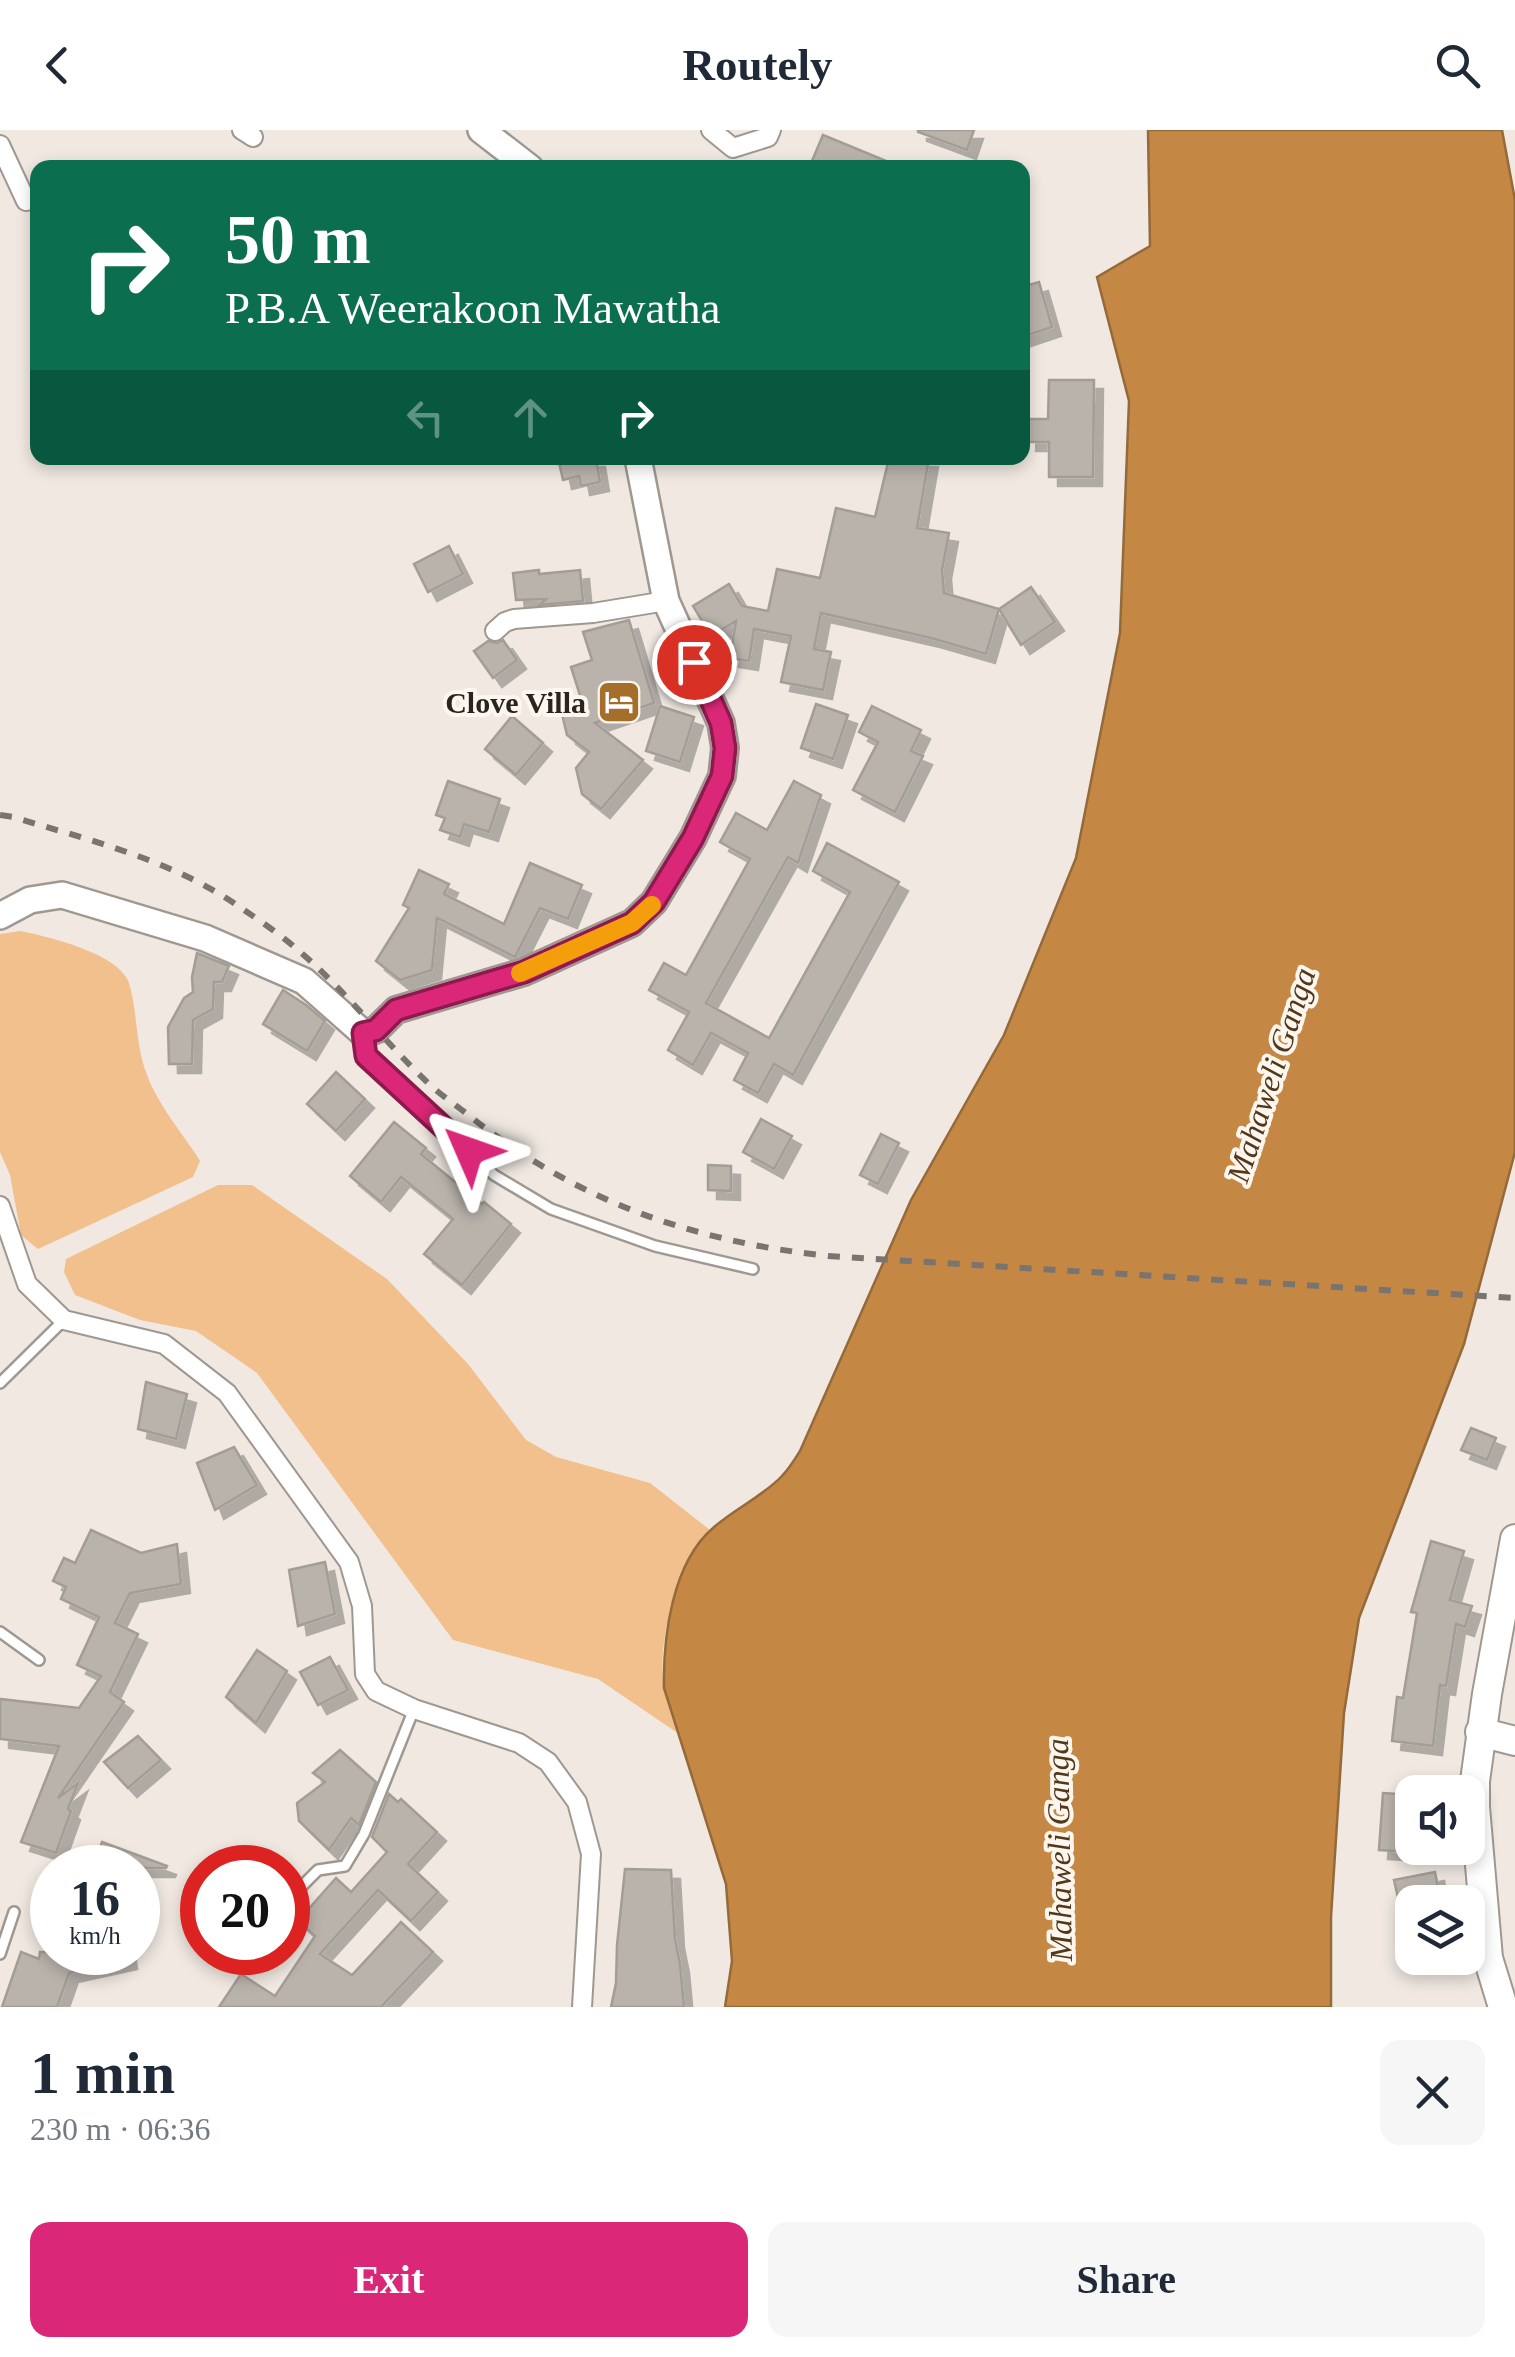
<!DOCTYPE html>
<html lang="en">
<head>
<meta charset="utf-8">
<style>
  body { margin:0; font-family:Georgia,serif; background:#f6f6f7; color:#1f2937; height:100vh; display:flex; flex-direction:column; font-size:38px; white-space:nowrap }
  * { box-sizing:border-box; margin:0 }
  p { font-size:32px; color:#747a83 }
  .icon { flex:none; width:55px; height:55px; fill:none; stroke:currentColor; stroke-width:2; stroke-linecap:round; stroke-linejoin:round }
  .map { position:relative; height:1877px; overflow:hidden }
  .sheet { display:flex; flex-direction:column; background:#fff; flex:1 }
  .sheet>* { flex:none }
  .hud { position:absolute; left:30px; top:30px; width:1000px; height:305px; border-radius:20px; box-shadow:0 5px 15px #0003; background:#0b6e4f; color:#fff; overflow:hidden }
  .fabs { position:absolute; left:1395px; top:1645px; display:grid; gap:20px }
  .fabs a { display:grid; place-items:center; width:90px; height:90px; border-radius:20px; background:#fff; box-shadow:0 5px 15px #0003; font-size:50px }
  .speed { position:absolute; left:30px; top:1715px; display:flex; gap:20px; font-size:50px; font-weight:700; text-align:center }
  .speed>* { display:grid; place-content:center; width:130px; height:130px; border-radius:50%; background:#fff; box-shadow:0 5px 15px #0003; line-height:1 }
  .speed small { font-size:25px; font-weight:400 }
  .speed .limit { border:15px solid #d22; background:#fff; color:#111 }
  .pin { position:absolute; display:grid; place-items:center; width:85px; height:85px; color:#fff; margin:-42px; border:5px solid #fff; border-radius:50%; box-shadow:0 2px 10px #0007 }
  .me { position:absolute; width:110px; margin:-55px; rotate:313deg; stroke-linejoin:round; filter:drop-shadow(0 0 8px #0008) }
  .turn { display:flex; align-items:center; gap:35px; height:210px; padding:0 30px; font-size:45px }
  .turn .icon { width:130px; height:130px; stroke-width:2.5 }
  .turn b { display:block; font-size:70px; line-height:85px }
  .lanes { display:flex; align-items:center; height:95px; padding:0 30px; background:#0003; justify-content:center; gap:50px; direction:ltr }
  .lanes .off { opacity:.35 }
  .round { display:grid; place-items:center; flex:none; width:105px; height:105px; border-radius:20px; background:#f6f6f7 }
  .overview { display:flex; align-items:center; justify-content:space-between; height:170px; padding:0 30px }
  h1 { font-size:60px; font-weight:700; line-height:75px }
  .button { display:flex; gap:20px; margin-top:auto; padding:20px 30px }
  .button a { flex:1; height:115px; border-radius:20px; background:#db2777; color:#fff; font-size:40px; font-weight:700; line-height:115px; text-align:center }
  .button a+a { background:#f6f6f7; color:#1f2937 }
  header { display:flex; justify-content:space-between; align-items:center; height:130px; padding:0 30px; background:#fff; font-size:45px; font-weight:700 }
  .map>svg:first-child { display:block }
  .green { fill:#f1c08c }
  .water { fill:#c48844; stroke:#956a3a; stroke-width:2.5 }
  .building { fill:#bab3ac; stroke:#a49d96; stroke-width:2.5; filter:url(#shadow) }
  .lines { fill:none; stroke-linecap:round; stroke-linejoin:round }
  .lane-casing { stroke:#9f9891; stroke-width:14 }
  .street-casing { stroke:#9f9891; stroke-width:22 }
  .secondary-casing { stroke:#9f9891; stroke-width:30 }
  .primary-casing { stroke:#9f9891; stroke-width:32 }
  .lane { stroke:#fff; stroke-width:9 }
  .street { stroke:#fff; stroke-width:18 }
  .secondary { stroke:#fff; stroke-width:25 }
  .primary { stroke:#fff; stroke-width:28 }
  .rail { stroke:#797470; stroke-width:6; stroke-dasharray:12 12; stroke-linecap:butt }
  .route-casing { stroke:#8e194d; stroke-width:25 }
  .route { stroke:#db2777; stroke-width:18 }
  .slow { stroke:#f59e0b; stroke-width:18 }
  .labels { text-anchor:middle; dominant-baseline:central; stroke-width:8; stroke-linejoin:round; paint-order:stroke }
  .poi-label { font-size:30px; font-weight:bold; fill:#272422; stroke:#fdf6ee; text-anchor:end }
  .water-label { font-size:32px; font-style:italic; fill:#51381b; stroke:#fdf6ee }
</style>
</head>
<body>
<header><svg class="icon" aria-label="back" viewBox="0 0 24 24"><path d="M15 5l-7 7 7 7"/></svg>Routely<svg class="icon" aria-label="search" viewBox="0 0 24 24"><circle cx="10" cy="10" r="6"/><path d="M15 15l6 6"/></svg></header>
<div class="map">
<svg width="1515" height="1877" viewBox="0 0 1515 1877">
  <defs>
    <filter id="shadow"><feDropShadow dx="9" dy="9" stdDeviation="0" flood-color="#0004"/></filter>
  </defs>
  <rect width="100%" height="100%" fill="#f0e8e1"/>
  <g class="green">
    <path d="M20 801C47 806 120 824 129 853 138 883 135 915 147 945 159 977 182 1002 200 1031L193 1047 38 1119 21 1105 10 1045 0 1022V804Z"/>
    <path d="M218 1055H252L387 1149 468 1234 526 1310 556 1327 650 1353 710 1400C704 1408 696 1416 691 1424 673 1457 656 1522 665 1560 668 1575 675 1589 679 1604L598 1549 453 1510 257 1243 196 1201 140 1190 75 1165 64 1142 66 1129Z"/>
  </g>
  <path class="water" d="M1148 0H1502L1515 70V1022L1464 1214 1359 1488 1344 1583 1331 1787V1877H725L732 1831 726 1754 664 1558C663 1507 672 1433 713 1398 734 1379 762 1367 782 1346 789 1339 795 1329 800 1321L911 1070 1004 905 1076 728 1120 503 1129 271 1097 147 1150 116Z"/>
  <g class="building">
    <path d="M918 0H974L967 20 918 2Z"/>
    <path d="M823 5 901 37V38H809Z"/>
    <path d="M1039 152 1052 197 1022 207V157Z"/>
    <path d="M1049 250H1094L1093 347H1049V312H1027L1028 289H1048Z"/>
    <path d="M558 328H596L600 352 581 356 579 346 563 350Z"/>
    <path d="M889 328H929L917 398 949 403 942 440 944 463 999 479 986 524 931 508 821 483 814 519 831 522 823 560 781 552 791 506 754 499 749 531 730 528 736 491 711 506 693 476 729 454 742 476 768 481 777 439 820 448 836 378 875 387Z"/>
    <path d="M449 416 463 444 428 462 414 434Z"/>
    <path d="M539 440V444L580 440 583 471 539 475 546 469 516 470 513 443Z"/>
    <path d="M1031 457 1055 492 1021 515 999 479Z"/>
    <path d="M629 490 654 573 595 593 643 630 601 679 582 664 576 638 589 622 567 605 562 584 584 578 571 537 592 530 583 502Z"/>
    <path d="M503 510 517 530 493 548 474 521 488 511 497 513Z"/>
    <path d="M816 574 848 585 833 629 801 618Z"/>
    <path d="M660 576 694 587 680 632 646 621Z"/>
    <path d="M872 576 921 600 911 621 923 626 895 682 853 660 878 612 859 602Z"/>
    <path d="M512 586 543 613 516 645 485 619Z"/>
    <path d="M448 651 500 669 489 702 464 694 460 707 440 700 445 688 436 685Z"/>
    <path d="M794 651 821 665 798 733 788 727 706 873 769 908 850 762 813 741 827 713 899 752 793 945 774 934 758 963 734 950 748 923 711 903 693 935 668 920 689 882 649 860 664 833 686 845 750 729 720 712 736 683 767 700Z"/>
    <path d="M530 733 582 755 568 789 540 778 515 827 437 788 432 840 400 850 376 831 409 778 403 775 419 740 449 754 444 764 504 794Z"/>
    <path d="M197 823 229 836 222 852H214L213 879 193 890 192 934H169L168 897 184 868 193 862 192 847Z"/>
    <path d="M283 860 306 875 325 891 307 921 263 894Z"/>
    <path d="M336 942 365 969 336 1001 307 974Z"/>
    <path d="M761 989 792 1006 774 1039 743 1022Z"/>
    <path d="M394 992 426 1018 421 1024 482 1074 484 1072 511 1094 462 1155 424 1124 453 1089 401 1047 381 1072 350 1046Z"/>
    <path d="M881 1004 899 1013 878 1054 860 1045Z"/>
    <path d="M708 1035 731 1036V1061L708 1060Z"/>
    <path d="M146 1252 187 1264 176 1309 138 1299Z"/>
    <path d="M1471 1298 1496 1308 1487 1330 1461 1320Z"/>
    <path d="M234 1317 257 1355 215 1380 197 1333Z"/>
    <path d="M91 1400 141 1423 177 1414 181 1454 130 1463 115 1493 138 1504 110 1562 124 1572 58 1668 78 1653 68 1679 71 1681 56 1723 21 1712 59 1616 0 1609V1569L79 1578 101 1546 77 1535 99 1487 61 1469 66 1457 53 1451 64 1428 75 1433Z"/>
    <path d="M1431 1411 1464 1421 1450 1470 1472 1476 1465 1497 1456 1494 1446 1556 1440 1555 1433 1616 1392 1611 1397 1567 1403 1568 1417 1483 1411 1482Z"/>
    <path d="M325 1432 335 1484 298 1496 289 1440Z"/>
    <path d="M257 1520 287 1541 256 1593 226 1567Z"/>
    <path d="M330 1527 348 1560 318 1575 300 1542Z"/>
    <path d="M138 1606 161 1630 128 1658 104 1632Z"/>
    <path d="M340 1620 376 1652 359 1695 351 1688 329 1720 299 1691 297 1673 325 1652 313 1643Z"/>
    <path d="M1383 1663 1412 1665V1722L1379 1720Z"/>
    <path d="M389 1664 398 1672 401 1669 437 1702 408 1734 438 1762 411 1791 378 1760 320 1824 352 1845 401 1792 433 1822 381 1877H219L241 1844 275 1866 315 1806 298 1791 336 1748 351 1762 387 1722 372 1707Z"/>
    <path d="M102 1712 167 1736 166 1738H92Z"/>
    <path d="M625 1739 671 1740 675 1809 680 1834 684 1877H611L616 1853 617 1815Z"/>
    <path d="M1435 1742 1441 1772H1399L1394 1750Z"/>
    <path d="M21 1822 39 1829 40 1822H127L128 1830 69 1843 57 1877H2Z"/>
  </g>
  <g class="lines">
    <g class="lane-casing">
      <g id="lane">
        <path d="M364 906 367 926 494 1045 551 1079 655 1116 753 1139"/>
        <path d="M0 1253 64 1190"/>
        <path d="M0 1502 39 1530"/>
        <path d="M288 1770 318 1740 345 1736 364 1704 414 1579"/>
        <path d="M0 1824 14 1782"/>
      </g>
    </g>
    <g class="street-casing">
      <g id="street">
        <path d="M242 0 253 7"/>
        <path d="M711 0 733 18 768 7 771 0"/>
        <path d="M0 15 26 71"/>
        <path d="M495 501 505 492 514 489 593 483 666 471"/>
        <path d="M0 1076 27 1154 64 1190 164 1214 227 1263 349 1432 362 1476 365 1544 376 1561 414 1579 519 1613 548 1632 577 1672 591 1724 582 1877"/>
      </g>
    </g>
    <g class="secondary-casing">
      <g id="secondary">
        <path d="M481 0 530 38"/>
        <path d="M0 786 30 770 62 765 205 808 304 851 363 903 376 900 396 880 524 842 632 793 654 772 693 708 722 646 725 618 721 593 666 471 638 328"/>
      </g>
    </g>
    <g class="primary-casing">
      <g id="primary">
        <path d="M1480 1602 1515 1611"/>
        <path d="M1503 1877 1488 1828 1475 1677V1651L1487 1564 1515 1409"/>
      </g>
    </g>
    <use href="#lane" class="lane"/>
    <use href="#street" class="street"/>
    <use href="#secondary" class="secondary"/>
    <use href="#primary" class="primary"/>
    <path class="rail" d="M0 685 13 687C92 711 176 731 244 780 262 792 282 806 299 821 344 859 383 910 426 951 438 963 453 973 467 984 576 1071 691 1111 828 1126L1515 1168"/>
  </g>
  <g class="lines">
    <g class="route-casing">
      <path id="route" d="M469 1021 366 926 363 903 376 900 396 880 524 842 632 793 654 772 693 708 722 646 725 618 721 593 694 532"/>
    </g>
    <use href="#route" class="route"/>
    <path class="slow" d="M520 843 632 793 652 775"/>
  </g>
  <defs>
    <g id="hotel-square" transform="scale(2.25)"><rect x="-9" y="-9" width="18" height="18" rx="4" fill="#a66e2b" stroke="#fdf6ee"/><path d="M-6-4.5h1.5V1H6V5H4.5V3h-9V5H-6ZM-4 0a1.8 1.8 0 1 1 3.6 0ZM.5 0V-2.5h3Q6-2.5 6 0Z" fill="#fff"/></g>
  </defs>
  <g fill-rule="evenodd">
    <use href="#hotel-square" x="619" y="572"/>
  </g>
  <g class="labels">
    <g class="poi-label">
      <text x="586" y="572">Clove Villa</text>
    </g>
    <g class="water-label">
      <text transform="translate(1271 945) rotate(-72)">Mahaweli Ganga</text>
      <text transform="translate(1059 1720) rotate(-91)">Mahaweli Ganga</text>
    </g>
  </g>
</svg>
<div class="fabs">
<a><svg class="icon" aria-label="sound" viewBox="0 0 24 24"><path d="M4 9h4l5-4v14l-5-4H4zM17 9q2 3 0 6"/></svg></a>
<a><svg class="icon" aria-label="layers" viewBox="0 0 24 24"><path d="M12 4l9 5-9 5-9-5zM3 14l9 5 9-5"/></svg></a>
</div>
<div class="speed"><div>16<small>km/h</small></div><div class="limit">20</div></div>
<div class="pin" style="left:694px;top:532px;background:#d93025"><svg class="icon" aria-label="arrive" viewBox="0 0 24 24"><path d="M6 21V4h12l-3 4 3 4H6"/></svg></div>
<svg class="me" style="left:469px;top:1021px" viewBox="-20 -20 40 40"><path d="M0-17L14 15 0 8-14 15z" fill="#db2777" stroke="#fff" stroke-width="4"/></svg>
<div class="hud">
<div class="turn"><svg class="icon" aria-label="right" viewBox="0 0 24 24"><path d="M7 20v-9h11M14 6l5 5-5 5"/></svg><div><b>50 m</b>P.B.A Weerakoon Mawatha</div></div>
<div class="lanes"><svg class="icon off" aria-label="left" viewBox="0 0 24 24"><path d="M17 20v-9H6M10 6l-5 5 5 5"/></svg><svg class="icon off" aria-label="ahead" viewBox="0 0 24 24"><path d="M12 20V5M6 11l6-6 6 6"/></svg><svg class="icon" aria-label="right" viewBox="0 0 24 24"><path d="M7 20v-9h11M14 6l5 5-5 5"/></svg></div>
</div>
</div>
<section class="sheet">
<div class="overview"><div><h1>1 min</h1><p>230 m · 06:36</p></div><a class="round"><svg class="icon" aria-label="close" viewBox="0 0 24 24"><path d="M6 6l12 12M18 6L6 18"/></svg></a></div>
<div class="button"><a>Exit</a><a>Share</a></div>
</section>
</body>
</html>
